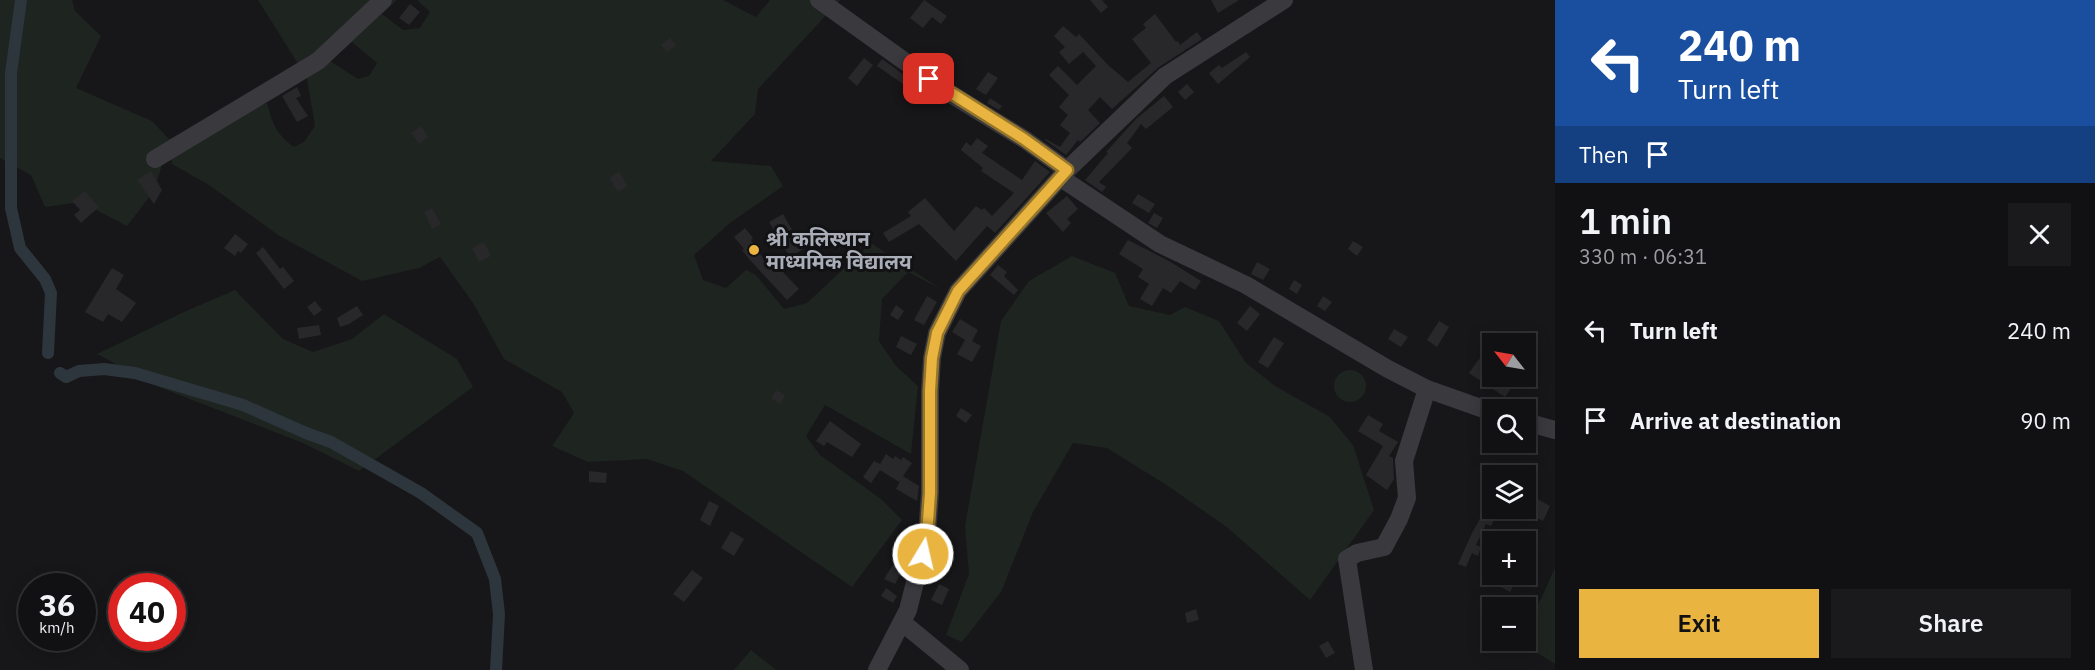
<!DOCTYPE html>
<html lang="en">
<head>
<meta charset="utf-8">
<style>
  body { margin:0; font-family:"IBM Plex Sans","Noto Sans Devanagari",sans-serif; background:#1a1a1c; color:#f1f3f6; height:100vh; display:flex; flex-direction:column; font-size:22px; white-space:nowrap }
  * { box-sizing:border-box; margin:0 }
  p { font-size:20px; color:#9c9da0 }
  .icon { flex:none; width:33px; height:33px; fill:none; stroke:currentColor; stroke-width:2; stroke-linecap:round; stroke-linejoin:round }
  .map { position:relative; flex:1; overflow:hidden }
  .drawer { display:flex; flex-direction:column; background:#111113; width:540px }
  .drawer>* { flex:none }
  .top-card { background:#1a4fa0; color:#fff; overflow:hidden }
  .needle { width:39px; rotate:301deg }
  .fabs { position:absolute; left:1482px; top:333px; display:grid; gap:12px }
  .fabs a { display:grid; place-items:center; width:54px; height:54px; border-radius:0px; background:#111113; box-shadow:0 3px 15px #0003,0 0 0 2px #303133; font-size:30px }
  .speed { position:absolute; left:18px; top:573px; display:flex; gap:12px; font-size:30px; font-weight:700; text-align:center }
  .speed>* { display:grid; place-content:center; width:78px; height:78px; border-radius:50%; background:#111113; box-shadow:0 3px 15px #0003,0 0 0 2px #303133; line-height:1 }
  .speed small { font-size:15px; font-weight:400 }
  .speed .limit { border:9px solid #d22; background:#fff; color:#111 }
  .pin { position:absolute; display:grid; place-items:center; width:51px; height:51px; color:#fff; margin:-26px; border-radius:12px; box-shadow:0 3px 9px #0006 }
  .me { position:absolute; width:66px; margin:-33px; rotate:9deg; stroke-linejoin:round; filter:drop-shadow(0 0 4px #0008) }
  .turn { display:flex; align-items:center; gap:21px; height:126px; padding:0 24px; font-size:27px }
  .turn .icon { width:78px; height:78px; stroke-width:2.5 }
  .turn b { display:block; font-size:42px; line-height:51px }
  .then { display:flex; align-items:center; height:57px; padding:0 24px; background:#0003; gap:12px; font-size:22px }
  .round { display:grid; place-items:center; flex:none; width:63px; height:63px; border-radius:0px; background:#1a1a1c }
  .overview { display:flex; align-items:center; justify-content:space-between; height:102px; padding:0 24px }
  h1 { font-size:36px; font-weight:600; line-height:45px }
  .button { display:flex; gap:12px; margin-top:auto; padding:12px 24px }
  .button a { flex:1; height:69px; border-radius:0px; background:#e9b540; color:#111; font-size:24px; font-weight:600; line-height:69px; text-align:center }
  .button a+a { background:#1a1a1c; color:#f1f3f6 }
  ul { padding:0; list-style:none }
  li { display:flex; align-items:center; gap:18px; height:90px; padding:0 24px }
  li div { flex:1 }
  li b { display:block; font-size:22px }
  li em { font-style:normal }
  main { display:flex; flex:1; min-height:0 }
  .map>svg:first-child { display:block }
  .green { fill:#1e241f; fill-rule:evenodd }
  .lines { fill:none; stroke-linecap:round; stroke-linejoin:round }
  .canal { stroke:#2e363d; stroke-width:12 }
  .building { fill:#28272a }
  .minor { stroke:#39393e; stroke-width:18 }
  .route-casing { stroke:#97762a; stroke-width:15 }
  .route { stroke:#e9b540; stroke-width:10 }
  .poi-dot { fill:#e9b540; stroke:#121214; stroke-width:2 }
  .labels { text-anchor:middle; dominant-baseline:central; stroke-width:6; stroke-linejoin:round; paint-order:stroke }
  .poi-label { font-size:20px; font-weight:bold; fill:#aaaeb8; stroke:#121214; text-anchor:start }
</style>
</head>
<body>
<main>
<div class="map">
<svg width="1555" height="670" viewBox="0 0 1555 670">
  <rect width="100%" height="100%" fill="#171719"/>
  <g class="green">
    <path d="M0 0H72L75 11 101 36 76 88 152 121 169 139 267 103C273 124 275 133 294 147L304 142 315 126 307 78 258 0H397L382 14 403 30 420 28 430 12 417 0H723L756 17 770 0H840L758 89 755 114 711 161 771 166 783 186 730 223 694 255 703 280 726 288 746 270 756 275 784 309 807 303 871 243 941 289 908 272 882 299 879 341 896 366 918 386 911 454 825 405 806 436 820 455 881 499 902 520 852 587 683 471 647 459 588 462 552 446 574 413 562 392 504 359 473 303 440 257 419 268 362 281 278 235 209 185 172 164 169 142 154 191 127 226 81 202 45 207 31 175 0 158ZM352 42 377 63 369 76 358 79 330 61Z"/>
    <path d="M1072 256 1115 273 1129 306 1170 315 1185 307 1219 321 1246 363 1275 386 1330 417 1353 445 1374 510 1310 600 1228 528 1168 486 1107 448 1073 443 1033 512 1001 592 962 642 946 635 969 574 965 526 1001 321 1029 281Z"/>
    <path d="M235 290 283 339 313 352 352 339 384 314 457 359 473 387 359 471 303 443 159 387 97 354 184 312Z"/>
    <circle cx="1350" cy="386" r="16"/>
    <path d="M1555 568V664L1520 642 1526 640V631Z"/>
    <path d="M751 650 776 670H734Z"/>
  </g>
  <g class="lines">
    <g class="canal">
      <path d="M21 0 11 73V208L20 248 45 279 51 293 48 353"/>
      <path d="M60 373 66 377 79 371 104 369 135 373 243 405 306 433 331 442 421 493 477 533 495 579 499 614 496 670"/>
    </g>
  </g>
  <g class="building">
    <path d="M924 0 947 16 941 24 932 17 923 28 910 18Z"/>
    <path d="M1090 0H1102L1108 7 1101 13Z"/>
    <path d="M1211 0H1239L1218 13Z"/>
    <path d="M410 4 420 12 409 25 399 18Z"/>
    <path d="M1155 14 1176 42 1178 41 1180 45 1197 32 1202 39 1159 67 1112 109 1100 97 1088 110 1100 123 1080 142 1078 140 1066 155 1045 140 1046 139 1060 147 1070 133 1060 125 1068 115 1059 107 1069 95 1049 75 1058 66 1077 85 1096 66 1083 52 1069 64 1059 52 1065 47 1054 36 1063 26 1076 37 1079 34 1108 65 1128 82 1151 63 1132 39 1146 28 1143 24Z"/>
    <path d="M670 38 676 45 667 52 661 45Z"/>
    <path d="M1246 52 1250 57 1218 84 1209 73 1219 65 1222 68Z"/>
    <path d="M864 58 873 65 857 86 848 78Z"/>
    <path d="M882 59 914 82 909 88 877 66Z"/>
    <path d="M988 72 998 78 986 95 976 89Z"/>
    <path d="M1187 84 1194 92 1185 100 1178 92Z"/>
    <path d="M297 87 301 96 296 98 308 116 297 122 282 96Z"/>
    <path d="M1164 96 1173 107 1146 129 1141 124 1127 143 1132 148 1099 182 1106 187 1102 192 1085 180 1108 153 1106 152 1136 119Z"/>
    <path d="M990 98 1002 106 999 110 987 103Z"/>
    <path d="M421 126 429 137 419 144 411 133Z"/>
    <path d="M977 138 988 146 982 153 1022 180 1035 161 1050 172 995 233 987 226 956 261 919 224 889 242 883 233 911 216 908 212 925 198 954 231 976 206 982 210 984 208 992 216 1014 193 981 171 983 168 961 150 966 142 971 146Z"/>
    <path d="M151 171 162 190 154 204 137 180Z"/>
    <path d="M619 172 628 186 618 192 609 178Z"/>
    <path d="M85 191 99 207 81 223 74 215 80 210 72 201Z"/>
    <path d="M1138 194 1155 204 1149 213 1132 203Z"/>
    <path d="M1067 196 1078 209 1067 219 1071 223 1063 232 1046 213Z"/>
    <path d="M432 208 441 224 432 229 424 212Z"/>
    <path d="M1154 213 1163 218 1157 228 1148 223Z"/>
    <path d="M783 214 803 249 790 257 769 222Z"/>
    <path d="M745 228 753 238 751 240 763 258 767 255 799 289 787 300 749 259 742 250 744 249 734 237Z"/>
    <path d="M235 234 248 244 241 253 238 251 235 256 224 248Z"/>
    <path d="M1128 240 1169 261 1201 281 1195 290 1180 281 1171 293 1163 288 1152 306 1140 299 1149 284 1138 277 1143 269 1119 254Z"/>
    <path d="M1353 241 1363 247 1357 256 1348 249Z"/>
    <path d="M484 242 491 256 479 262 472 248Z"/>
    <path d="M263 247 280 269 283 267 294 281 284 289 256 253Z"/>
    <path d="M1257 262 1270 269 1263 280 1251 274Z"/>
    <path d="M998 265 1007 272 1004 276 1018 290 1014 295 990 275Z"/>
    <path d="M112 268 124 275 116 289 136 303 122 322 108 314 103 322 85 312Z"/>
    <path d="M1294 280 1302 285 1297 294 1289 289Z"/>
    <path d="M927 296 937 302 924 325 914 320Z"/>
    <path d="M1323 296 1332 302 1325 311 1317 306Z"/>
    <path d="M315 301 322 310 314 316 307 307Z"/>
    <path d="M896 305 904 311 898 320 890 315Z"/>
    <path d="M357 306 363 315 349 324 340 327 337 318Z"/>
    <path d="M1250 306 1260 314 1247 331 1237 323Z"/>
    <path d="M960 319 978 330 972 341 981 346 972 362 957 354 965 340 952 332Z"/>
    <path d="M1439 321 1449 327 1437 347 1427 340Z"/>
    <path d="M319 325 321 335 299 339 297 328Z"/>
    <path d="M1394 329 1408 337 1401 347 1388 339Z"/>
    <path d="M901 336 917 344 911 355 896 347Z"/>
    <path d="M1274 337 1284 343 1268 368 1258 362Z"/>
    <path d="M1479 359 1492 368V376L1511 388 1505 397 1469 373Z"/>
    <path d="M776 390 785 395 780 404 771 398Z"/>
    <path d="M961 408 972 415 966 423 956 416Z"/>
    <path d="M1368 415 1383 424 1379 431 1398 442 1389 456 1393 458 1394 479 1387 490 1366 475 1383 446 1358 431Z"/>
    <path d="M830 421 861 444 852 457 827 442 824 446 816 441Z"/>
    <path d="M886 454 893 459 895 456 901 460 903 457 912 463 903 476 919 486 917 501 896 489 901 479 899 482 880 470 871 483 863 477 874 461 880 464Z"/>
    <path d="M589 471 607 473 606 483 589 482Z"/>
    <path d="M1532 496 1550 506 1543 521 1524 511Z"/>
    <path d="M709 501 719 506 710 526 700 520Z"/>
    <path d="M1486 508H1501L1491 526 1486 524 1476 545 1481 547 1478 556 1472 553 1466 567 1458 564 1472 533Z"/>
    <path d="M731 531 744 539 734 556 721 548Z"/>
    <path d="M900 553 909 559 895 584 884 579Z"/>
    <path d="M692 570 703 578 684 602 673 594Z"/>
    <path d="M1498 574H1503L1516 581 1510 592 1494 583Z"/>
    <path d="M939 584 949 589 942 605 931 600Z"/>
    <path d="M886 588 897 596 893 603 881 596Z"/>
    <path d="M1196 609 1199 620 1187 623 1185 613Z"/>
    <path d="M1328 641 1335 653 1326 658 1319 646Z"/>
  </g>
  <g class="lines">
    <g class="minor">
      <path d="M819 0 946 91 1024 139 1067 170"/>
      <path d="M155 159 318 61 383 0"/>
      <path d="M1061 178 1160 244 1246 285 1388 369 1427 389 1492 412"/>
      <path d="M1526 422 1555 430"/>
      <path d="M903 623 960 670"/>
      <path d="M877 670 908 610 927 535 930 493V391L932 358 937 333 958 291 1067 170 1165 76 1284 0"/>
      <path d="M1364 670 1347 559 1357 553 1384 547 1399 519 1407 498 1404 461 1427 389"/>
    </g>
  </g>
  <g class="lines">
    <g class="route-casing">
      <path id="route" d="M923 554 927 536 930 493V391L932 358 937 333 958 291 1067 170 1024 139 929 79"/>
    </g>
    <use href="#route" class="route"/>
  </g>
  <circle class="poi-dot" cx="754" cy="250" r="6"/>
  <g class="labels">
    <g class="poi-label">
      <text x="766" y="238">श्री कलिस्थान<tspan x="766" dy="23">माध्यमिक विद्यालय</tspan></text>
    </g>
  </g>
</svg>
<div class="fabs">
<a><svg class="needle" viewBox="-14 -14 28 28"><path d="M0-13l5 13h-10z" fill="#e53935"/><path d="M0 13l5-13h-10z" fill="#9c9da0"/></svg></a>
<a><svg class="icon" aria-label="search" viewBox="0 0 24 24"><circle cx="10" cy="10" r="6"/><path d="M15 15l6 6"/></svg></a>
<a><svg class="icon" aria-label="layers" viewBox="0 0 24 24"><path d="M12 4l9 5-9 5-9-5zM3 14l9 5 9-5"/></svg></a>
<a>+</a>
<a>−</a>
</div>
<div class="speed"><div>36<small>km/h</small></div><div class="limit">40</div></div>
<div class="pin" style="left:929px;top:79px;background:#d93025"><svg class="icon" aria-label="arrive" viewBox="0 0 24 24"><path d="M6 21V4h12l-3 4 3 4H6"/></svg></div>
<svg class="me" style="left:923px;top:554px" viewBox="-20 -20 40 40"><circle r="17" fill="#e9b540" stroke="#fff" stroke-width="3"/><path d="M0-11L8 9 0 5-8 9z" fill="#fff"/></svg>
</div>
<section class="drawer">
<div class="top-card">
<div class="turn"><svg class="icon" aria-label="left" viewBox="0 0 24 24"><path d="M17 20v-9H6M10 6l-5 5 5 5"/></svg><div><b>240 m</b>Turn left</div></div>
<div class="then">Then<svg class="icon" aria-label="arrive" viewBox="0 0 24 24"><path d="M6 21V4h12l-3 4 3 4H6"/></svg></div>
</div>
<div class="overview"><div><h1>1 min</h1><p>330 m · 06:31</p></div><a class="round"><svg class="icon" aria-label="close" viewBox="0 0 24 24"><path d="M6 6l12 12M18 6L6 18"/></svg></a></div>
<ul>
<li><svg class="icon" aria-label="left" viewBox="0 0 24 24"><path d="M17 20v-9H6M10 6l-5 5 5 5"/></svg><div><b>Turn left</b></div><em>240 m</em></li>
<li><svg class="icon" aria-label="arrive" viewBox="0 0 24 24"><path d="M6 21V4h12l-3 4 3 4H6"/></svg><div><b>Arrive at destination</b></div><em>90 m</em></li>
</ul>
<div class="button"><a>Exit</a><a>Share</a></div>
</section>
</main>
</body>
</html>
